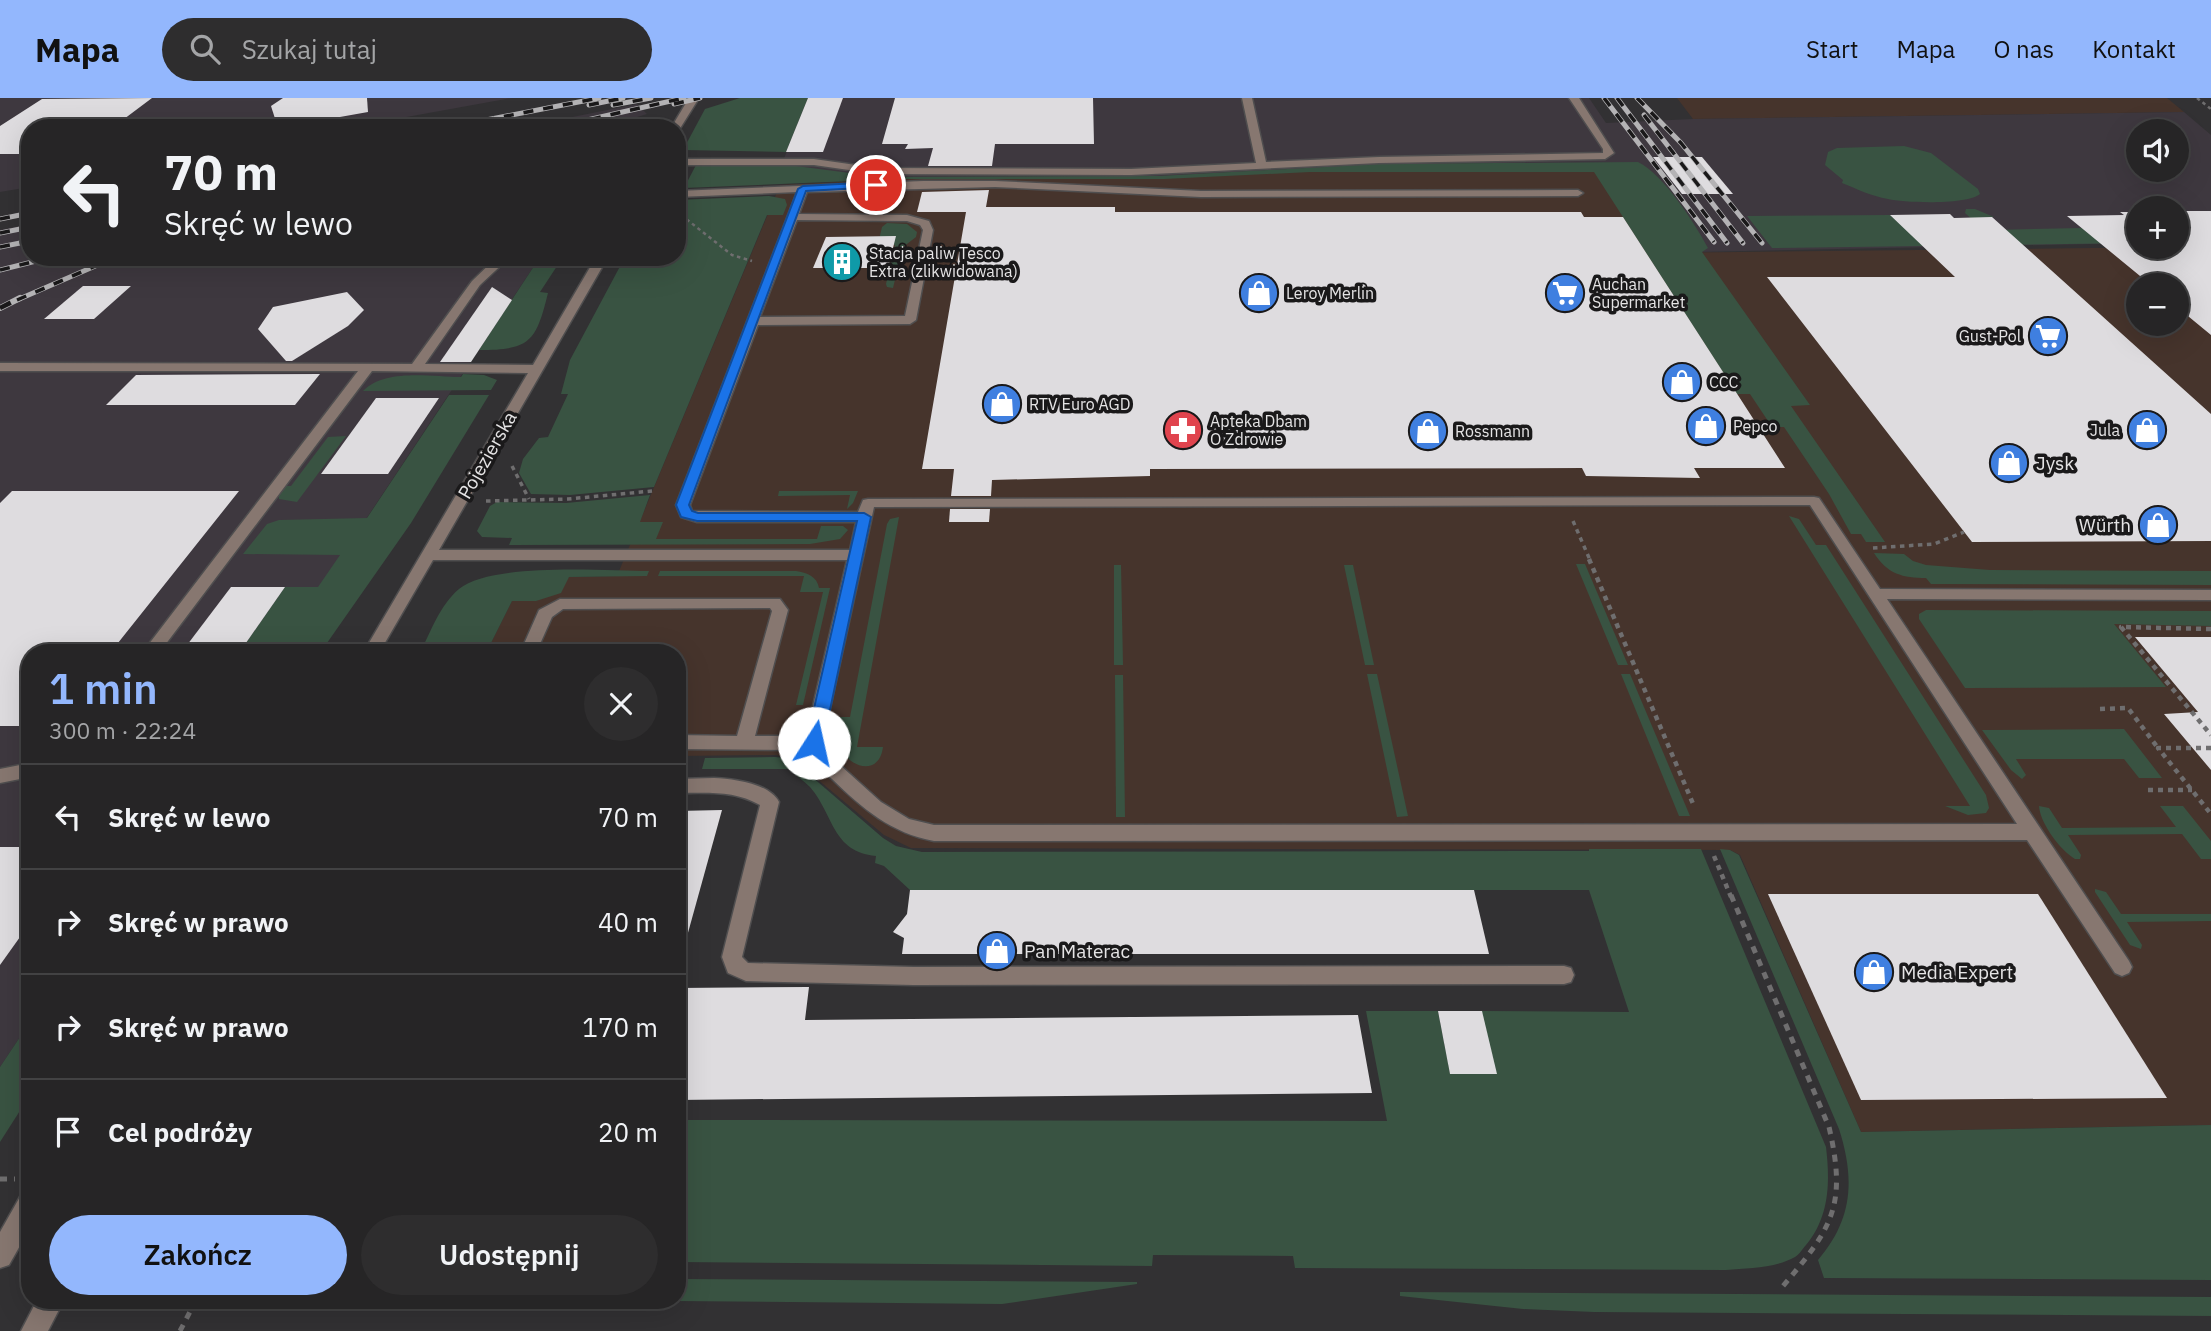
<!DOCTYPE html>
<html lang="pl">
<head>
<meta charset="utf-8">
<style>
  body { margin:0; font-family:"IBM Plex Sans",sans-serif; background:#2e2d2e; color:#f1f3f6; height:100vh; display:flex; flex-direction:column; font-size:26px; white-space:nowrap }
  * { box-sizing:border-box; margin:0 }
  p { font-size:23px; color:#a4a5a7 }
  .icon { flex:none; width:38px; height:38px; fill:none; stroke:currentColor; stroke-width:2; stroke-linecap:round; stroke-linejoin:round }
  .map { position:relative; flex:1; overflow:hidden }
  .details { position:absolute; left:21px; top:546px; width:665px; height:665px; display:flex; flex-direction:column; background:#262526; border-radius:28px; box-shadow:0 7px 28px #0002,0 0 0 2px #424243 }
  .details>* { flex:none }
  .hud { position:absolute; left:21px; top:21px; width:665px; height:147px; border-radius:28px; box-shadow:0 7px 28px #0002,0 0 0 2px #424243; background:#262526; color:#f1f3f6; overflow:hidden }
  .buttons { position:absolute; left:2126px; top:21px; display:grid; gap:14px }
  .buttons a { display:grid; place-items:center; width:63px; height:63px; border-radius:50%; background:#262526; box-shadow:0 7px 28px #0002,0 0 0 2px #424243; font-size:35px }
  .pin { position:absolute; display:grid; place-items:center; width:60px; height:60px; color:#fff; margin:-30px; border:4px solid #fff; border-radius:50%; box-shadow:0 2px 7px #0007 }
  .me { position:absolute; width:77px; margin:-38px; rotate:10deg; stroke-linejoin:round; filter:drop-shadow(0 0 5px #0008) }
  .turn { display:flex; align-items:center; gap:24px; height:147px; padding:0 28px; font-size:32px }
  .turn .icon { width:91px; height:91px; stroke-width:2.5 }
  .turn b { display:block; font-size:49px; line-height:60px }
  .round { display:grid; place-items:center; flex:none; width:74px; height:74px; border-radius:37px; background:#2e2d2e }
  .headline { display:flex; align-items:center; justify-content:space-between; height:119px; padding:0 28px }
  h1 { font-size:42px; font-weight:600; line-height:52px; color:#93b7fd }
  .button { display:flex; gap:14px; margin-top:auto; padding:14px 28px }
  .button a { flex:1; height:80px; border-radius:42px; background:#93b7fd; color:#111; font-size:28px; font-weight:600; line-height:80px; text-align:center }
  .button a+a { background:#2e2d2e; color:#f1f3f6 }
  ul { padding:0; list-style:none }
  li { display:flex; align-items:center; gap:21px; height:105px; padding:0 28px; border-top:2px solid #424243 }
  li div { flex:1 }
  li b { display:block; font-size:26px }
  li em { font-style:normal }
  header { display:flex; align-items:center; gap:42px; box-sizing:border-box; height:98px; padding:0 35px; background:#93b7fd; color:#111 }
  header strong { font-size:33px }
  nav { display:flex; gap:38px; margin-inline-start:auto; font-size:24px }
  .search { width:490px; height:63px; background:#2e2d2e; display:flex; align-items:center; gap:18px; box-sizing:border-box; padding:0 24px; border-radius:38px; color:#a4a5a7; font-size:26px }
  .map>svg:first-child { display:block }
  .commercial { fill:#46342c; fill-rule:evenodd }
  .built { fill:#3e383f; fill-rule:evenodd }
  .green { fill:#395342 }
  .building { fill:#dedcdf }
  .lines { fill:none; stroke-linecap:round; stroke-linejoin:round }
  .minor-casing { stroke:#4f4e4f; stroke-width:3 }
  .path-far3 { stroke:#6f6e6f; stroke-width:2.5; stroke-dasharray:3.5 3.5; stroke-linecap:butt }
  .path-far2 { stroke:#6f6e6f; stroke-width:3.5; stroke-dasharray:4.5 4.5; stroke-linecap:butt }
  .path-far1 { stroke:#6f6e6f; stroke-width:4.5; stroke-dasharray:5 5; stroke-linecap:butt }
  .path { stroke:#6f6e6f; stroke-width:5; stroke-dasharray:7 7; stroke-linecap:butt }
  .minor { fill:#877770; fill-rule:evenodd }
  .rail-far1-casing { stroke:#b4b3b5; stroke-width:5 }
  .rail-casing { stroke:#b4b3b5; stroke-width:6 }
  .rail-far1 { stroke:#1a191a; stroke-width:3.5; stroke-dasharray:10; stroke-linecap:butt }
  .rail { stroke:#1a191a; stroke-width:4.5; stroke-dasharray:12; stroke-linecap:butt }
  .route { fill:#1a73e8; stroke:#114b97; stroke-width:2 }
  .labels { text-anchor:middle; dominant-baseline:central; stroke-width:7; stroke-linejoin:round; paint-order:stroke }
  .far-poi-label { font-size:16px; fill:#e5e4e5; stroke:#1a191a; text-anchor:start }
  .street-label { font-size:19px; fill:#e5e4e5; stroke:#1a191a }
  .poi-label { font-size:19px; fill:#e5e4e5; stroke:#1a191a; text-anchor:start }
</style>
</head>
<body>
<header>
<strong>Mapa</strong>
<div class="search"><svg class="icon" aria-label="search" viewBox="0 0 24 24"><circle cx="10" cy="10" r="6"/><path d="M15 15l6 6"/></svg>Szukaj tutaj</div>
<nav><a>Start</a><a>Mapa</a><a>O nas</a><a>Kontakt</a></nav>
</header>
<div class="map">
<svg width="2211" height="1233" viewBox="0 0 2211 1233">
  <rect width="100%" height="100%" fill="#323133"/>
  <g class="commercial">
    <path d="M1677 0H2167L2184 14 1693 21Z"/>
    <path d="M1310 72H1598L1651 155 2177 149 2211 146V1027L1861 1034 1740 757 1730 752 911 750 884 737 792 660 775 657 677 658V555H486L512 503H536L569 479 617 478 780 87 925 80ZM2138 187H2177V226H2138Z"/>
  </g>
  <g class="built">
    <path d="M0 0H512L346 30H30V89L0 94Z"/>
    <path d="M808 0H1589L1606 25 1693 21 2184 14 2211 37V144L2177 145V110H2138V145L1696 154 1639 72H1310L1163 80H872L781 68ZM2138 33H2177V72H2138Z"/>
    <path d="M637 6 647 16 634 20 627 30H518Z"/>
    <path d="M30 126V159H540L277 555H30V924L0 969V132Z"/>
  </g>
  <g class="green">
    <path d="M740 0H808L786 54 683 52 705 11Z"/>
    <path d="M1904 48 1931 55 1978 91 1980 96C1968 107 1905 105 1888 101 1871 98 1857 91 1842 85L1843 82 1825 67 1828 54 1837 50Z"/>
    <path d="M1638 64C1664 77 1694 124 1708 150L1702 154 1810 307 1791 308 1885 444H1866L1861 436H1851L1829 396 1784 329H1772L1750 296H1737L1594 74H1310L1164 81H900L684 90 696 67H788L881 79 1159 78 1378 66Z"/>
    <path d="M769 98 785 101 787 107 783 117H767L654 389 570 397 531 396 519 375 523 361 539 340 548 339 568 296H561L570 262 625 159H677V102Z"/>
    <path d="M1966 111H1975L1994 119 1979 120 1992 132 2082 130 2090 137 2138 136V145L1772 150 1747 118 1890 117 1909 134 1984 132 1965 115Z"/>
    <path d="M887 125 907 126 917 134 916 139 903 149 893 190 887 189 886 186 895 147 878 146 882 129Z"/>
    <path d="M540 159H570L561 162 540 194 548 195C536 244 530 252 479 252Z"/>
    <path d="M463 276 484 277 497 282 491 292 363 293C386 270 431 279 461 279Z"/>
    <path d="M449 297H489L411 425 320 555H239L285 489H318L340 457 243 456 267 426 279 422 367 420Z"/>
    <path d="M346 338 297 404 279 401V397L286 388H291L328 339Z"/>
    <path d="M779 393H858L853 405 847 411 850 397 778 398Z"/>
    <path d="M650 397 640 424H663L656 441H817L821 428H843L848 432 840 441 810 446 509 447 512 440 482 439 477 433 490 408 497 404 566 405Z"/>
    <path d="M1789 418 1799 421 1816 447H1826L1986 697 1989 710 1986 715 1968 717 1945 708H1970Z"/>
    <path d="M899 419 857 649H883C878 688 827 663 838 619H850L887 426 890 421Z"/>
    <path d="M1874 455 1904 456 1913 463 1926 467 1990 472 2211 473V487L1931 486 1926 480C1903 480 1887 476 1874 455Z"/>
    <path d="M1585 466 1628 567H1618L1576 466Z"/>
    <path d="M1114 467H1121L1123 567H1114Z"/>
    <path d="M1344 467H1353L1374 567H1365Z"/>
    <path d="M649 473 647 478 569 479 561 495 536 503H512L486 555H420C431 533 440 507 459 491 492 464 604 473 649 473Z"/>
    <path d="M660 473H796C807 475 817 478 819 490H830L803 607H796L823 494H800L804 478H658Z"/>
    <path d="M1926 512 2211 513V528L2114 526 2166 589 1965 590 1919 521V516Z"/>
    <path d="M1367 576H1377L1408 718 1397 719Z"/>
    <path d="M1621 576H1630L1690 718H1679Z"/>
    <path d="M1115 577H1123L1125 719H1116Z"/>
    <path d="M2124 631 2162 680H2139L2124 661H2016L2026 677 2022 681 2011 672 1982 632Z"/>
    <path d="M775 659 785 660 797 666 883 740 896 748 922 754 1589 753V751H1701L1826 1049C1830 1083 1830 1118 1806 1147 1803 1150 1800 1156 1795 1159 1776 1170 1748 1170 1726 1172L1295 1170 1293 1158 1153 1157 1152 1168 677 1164V1022L1387 1023 1366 913H1438L1450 975 1482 913 1629 914 1589 792H910L884 768 875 765 876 758C832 754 834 717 810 689 804 683 795 677 789 671H702L705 660Z"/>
    <path d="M2039 708 2049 710 2062 730 2176 729 2160 708H2183L2211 743V761H2201L2182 736 2068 737 2081 757 2080 761H2075C2060 752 2040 725 2039 708Z"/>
    <path d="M1720 751 1730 752 1739 757 1861 1034 2211 1027V1182L1824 1180 1818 1162C1853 1121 1855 1081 1839 1031Z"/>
    <path d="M2095 791 2106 794 2121 816H2211V823L2127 824 2142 847 2141 851 2130 847 2095 794Z"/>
    <path d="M30 924V997L0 1044V969Z"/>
    <path d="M677 1181 1137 1184V1186L1002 1206 556 1202H677Z"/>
    <path d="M1400 1194 2211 1199V1218L1594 1214 1523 1211 1400 1198Z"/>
  </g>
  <g class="building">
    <path d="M152 0 112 30H30V56H0V28L42 1Z"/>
    <path d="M283 0H367L368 14 278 30 271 8Z"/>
    <path d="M808 0H843L823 54H786Z"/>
    <path d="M895 0H1093L1094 46H995L992 68H928L933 50 905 51 908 46H882Z"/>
    <path d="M1653 59H1702L1733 96H1682Z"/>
    <path d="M989 92 986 109H1115V114H1581L1584 119H1623L1785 370H1694L1700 380 1586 378 1582 370 1150 371V378L992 382 991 398H951L954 371H922L966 114H917L922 94Z"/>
    <path d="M2177 113H2211V237L2177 209V187H2151L2067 118 2124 117 2120 114H2138V149H2177Z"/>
    <path d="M1950 116 1954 120 1992 119 2211 316V443L1972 444 1767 179H1955L1890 117Z"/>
    <path d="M896 138 888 170H813L826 139Z"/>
    <path d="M83 188H131L94 221H44Z"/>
    <path d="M492 189 512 202 471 264H440Z"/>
    <path d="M347 194 364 212 348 228 292 263H286L258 231 273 209Z"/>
    <path d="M320 276 295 307H106L136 277Z"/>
    <path d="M376 300H439L388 376H321Z"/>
    <path d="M12 393H239L110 555H30V628H0V405Z"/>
    <path d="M950 411H990L989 424H949Z"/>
    <path d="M231 489H285L239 555H181Z"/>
    <path d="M2135 539H2211V672L2164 616 2198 614Z"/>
    <path d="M722 712 686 842 677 841V713Z"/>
    <path d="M0 749H30V825L0 867Z"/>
    <path d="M910 792H1474L1489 856H902L904 840 893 834 907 816Z"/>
    <path d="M1768 796H2038L2167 1000 1861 1002Z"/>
    <path d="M809 889 805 922 1358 917 1372 995 677 1002V890Z"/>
    <path d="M1438 913H1482L1497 976H1450Z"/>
  </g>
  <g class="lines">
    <g class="minor-casing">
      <g id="minor">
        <path d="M689 0H699L679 32 671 30Z"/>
        <path d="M1242 0H1252L1266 64 1379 59 1603 55V51L1569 0H1579L1614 55 1605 61 1379 65 1131 77 877 76 814 67H677V61H814L877 70 1131 71 1256 65Z"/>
        <path d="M923 83H995L1201 93 1578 92 1583 95 1578 98 1201 99 995 89 807 94 799 116 907 117 929 123 933 132 916 222 910 226 758 227 690 407 692 413 858 414 863 402 868 401 1814 399 1819 400 1880 491 2211 492V502L1887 501 2129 863 2132 869 2129 875 2122 878 2115 875 2027 742 934 743C891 735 863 711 832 681 822 672 812 664 808 652L677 651V637L737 638 772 513 770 510 563 511 552 519 536 555H520L539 512 560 501H780L788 512 755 638H806L847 462H433L379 555H363L528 275 372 273 159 555H142L358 273H0V265L412 266 472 183 497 159H510L480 187 425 266 533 267 596 159H608L439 452H850L856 424H697L681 419 676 407 797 94 677 99V93ZM797 122 907 123 920 127 923 132 905 218 760 219ZM1810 407 2017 726 934 727 909 721 881 704 830 658 826 652 824 638 874 409Z"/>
        <path d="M30 665V679L0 685V671Z"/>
        <path d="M714 680C733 681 769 685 779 704L742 859 748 865 914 869 1564 868 1571 870 1574 877 1571 884 1564 886 914 887 746 883 728 875 722 859 760 707C734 692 706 695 677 695V681Z"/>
        <path d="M30 1094V1130L9 1167 0 1170V1134L21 1097Z"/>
        <path d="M37 1202H64L48 1233H21Z"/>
      </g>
    </g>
    <g class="path-far3">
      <path d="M2197 0 2211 11"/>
      <path d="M681 117 732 157 752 163"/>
    </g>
    <g class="path-far2">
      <path d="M512 368 529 401"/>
      <path d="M486 403 568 401 652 393"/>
      <path d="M1573 423 1590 462"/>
      <path d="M1873 450 1934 446 1964 434"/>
    </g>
    <g class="path-far1">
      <path d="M1589 461 1694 708"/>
      <path d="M2211 531 2121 529 2211 637"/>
      <path d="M2100 611 2128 610 2158 650"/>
      <path d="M2211 650H2158L2211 716"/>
      <path d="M2148 692H2192"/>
      <path d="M1714 758 1731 799"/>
    </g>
    <g class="path">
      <path d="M1731 797 1829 1029C1847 1107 1833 1129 1783 1188"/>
      <path d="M0 1081H15"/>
      <path d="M180 1233 196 1202"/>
    </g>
    <use href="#minor" class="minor"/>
    <g class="rail-far1-casing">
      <g id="rail-far1">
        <path d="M1604 0 1714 144"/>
        <path d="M1617 0 1727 145"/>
        <path d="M1637 0 1681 45 1762 145"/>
        <path d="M674 6 700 0"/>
        <path d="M589 7 623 0"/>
        <path d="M613 7 651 0"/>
        <path d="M1644 17 1743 145"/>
        <path d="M445 30 599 0"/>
        <path d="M533 30 561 24"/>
        <path d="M552 30 684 0"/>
        <path d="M0 121 30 115"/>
        <path d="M0 135 30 129"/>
        <path d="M0 149 30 143"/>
        <path d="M0 172 52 159"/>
        <path d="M17 202 116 159"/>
      </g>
    </g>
    <g class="rail-casing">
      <path id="rail" d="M0 210 20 200"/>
    </g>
    <use href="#rail-far1" class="rail-far1"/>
    <use href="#rail" class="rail"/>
  </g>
  <path class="route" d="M876 84 881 87 880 89 806 93 689 407 692 413 698 415H864L871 419 823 645 814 651 806 645 857 423H697L681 419 676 407 798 91 803 88Z"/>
  <defs>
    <g id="building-disc" transform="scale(2.0125)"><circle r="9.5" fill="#0f9aa8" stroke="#1a191a"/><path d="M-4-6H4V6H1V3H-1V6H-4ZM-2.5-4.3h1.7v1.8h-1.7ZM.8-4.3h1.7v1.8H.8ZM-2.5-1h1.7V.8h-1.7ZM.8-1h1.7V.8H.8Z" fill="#fff"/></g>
    <g id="shop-disc" transform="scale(2.0125)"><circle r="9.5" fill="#3f7fe0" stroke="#1a191a"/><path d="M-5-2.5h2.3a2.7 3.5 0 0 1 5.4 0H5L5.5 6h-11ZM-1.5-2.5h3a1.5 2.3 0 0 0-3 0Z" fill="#fff"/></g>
    <g id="supermarket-disc" transform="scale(2.0125)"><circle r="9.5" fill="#3f7fe0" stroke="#1a191a"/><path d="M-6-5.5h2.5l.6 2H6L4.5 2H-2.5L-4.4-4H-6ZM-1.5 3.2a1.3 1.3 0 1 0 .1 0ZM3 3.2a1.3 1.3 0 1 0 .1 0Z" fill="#fff"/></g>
    <g id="pharmacy-disc" transform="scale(2.0125)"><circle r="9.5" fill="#e0444e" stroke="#1a191a"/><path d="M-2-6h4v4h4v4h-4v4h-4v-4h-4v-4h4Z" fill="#fff"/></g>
  </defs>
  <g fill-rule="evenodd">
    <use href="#building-disc" x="842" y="164"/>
    <use href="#shop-disc" x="1259" y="195"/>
    <use href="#supermarket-disc" x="1565" y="195"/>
    <use href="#supermarket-disc" x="2048" y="238"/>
    <use href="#shop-disc" x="1682" y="284"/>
    <use href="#shop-disc" x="1002" y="306"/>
    <use href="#shop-disc" x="1706" y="328"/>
    <use href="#pharmacy-disc" x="1183" y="332"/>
    <use href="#shop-disc" x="2147" y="332"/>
    <use href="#shop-disc" x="1428" y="333"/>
    <use href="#shop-disc" x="2009" y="365"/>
    <use href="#shop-disc" x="2158" y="427"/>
    <use href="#shop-disc" x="997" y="853"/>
    <use href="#shop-disc" x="1874" y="874"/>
  </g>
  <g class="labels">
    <g class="far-poi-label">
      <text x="869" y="155">Stacja paliw Tesco<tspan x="869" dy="18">Extra (zlikwidowana)</tspan></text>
      <text x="1592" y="186">Auchan<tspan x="1592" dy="18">Supermarket</tspan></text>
      <text x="1286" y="195">Leroy Merlin</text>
      <text x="2021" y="238" text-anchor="end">Gust-Pol</text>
      <text x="1709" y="284">CCC</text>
      <text x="1029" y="306">RTV Euro AGD</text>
      <text x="1210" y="323">Apteka Dbam<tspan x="1210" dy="18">O Zdrowie</tspan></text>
      <text x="1733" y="328">Pepco</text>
      <text x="2120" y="332" text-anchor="end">Jula</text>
      <text x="1455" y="333">Rossmann</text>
    </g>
    <g class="street-label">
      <text transform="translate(487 357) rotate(-60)">Pojezierska</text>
    </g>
    <g class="poi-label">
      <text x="2036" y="365">Jysk</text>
      <text x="2131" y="427" text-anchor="end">Würth</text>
      <text x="1024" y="853">Pan Materac</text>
      <text x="1901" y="874">Media Expert</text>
    </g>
  </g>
</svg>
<div class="buttons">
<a><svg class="icon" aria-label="sound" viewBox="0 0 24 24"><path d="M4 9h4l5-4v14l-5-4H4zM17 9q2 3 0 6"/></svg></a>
<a>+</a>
<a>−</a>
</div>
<div class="pin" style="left:876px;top:87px;background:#d93025"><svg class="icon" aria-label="arrive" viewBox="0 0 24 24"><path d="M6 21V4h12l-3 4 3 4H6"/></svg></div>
<svg class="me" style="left:814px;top:645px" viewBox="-20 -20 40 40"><circle r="19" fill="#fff"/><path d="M0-13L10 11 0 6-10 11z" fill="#1a73e8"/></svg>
<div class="hud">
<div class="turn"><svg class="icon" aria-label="left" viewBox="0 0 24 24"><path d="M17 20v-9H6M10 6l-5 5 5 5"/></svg><div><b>70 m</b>Skręć w lewo</div></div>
</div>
<section class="details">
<div class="headline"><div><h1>1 min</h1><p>300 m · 22:24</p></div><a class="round"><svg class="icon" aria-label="close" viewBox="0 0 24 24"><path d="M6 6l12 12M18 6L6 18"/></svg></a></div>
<ul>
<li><svg class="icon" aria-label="left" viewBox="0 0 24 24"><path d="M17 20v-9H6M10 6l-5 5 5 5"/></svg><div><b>Skręć w lewo</b></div><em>70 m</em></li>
<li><svg class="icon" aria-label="right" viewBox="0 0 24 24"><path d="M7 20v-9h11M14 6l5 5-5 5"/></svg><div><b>Skręć w prawo</b></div><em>40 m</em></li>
<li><svg class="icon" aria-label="right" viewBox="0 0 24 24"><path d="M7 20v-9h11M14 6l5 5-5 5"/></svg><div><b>Skręć w prawo</b></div><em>170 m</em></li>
<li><svg class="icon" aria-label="arrive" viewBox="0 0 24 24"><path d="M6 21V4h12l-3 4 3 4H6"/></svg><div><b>Cel podróży</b></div><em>20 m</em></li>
</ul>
<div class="button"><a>Zakończ</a><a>Udostępnij</a></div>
</section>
</div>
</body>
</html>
